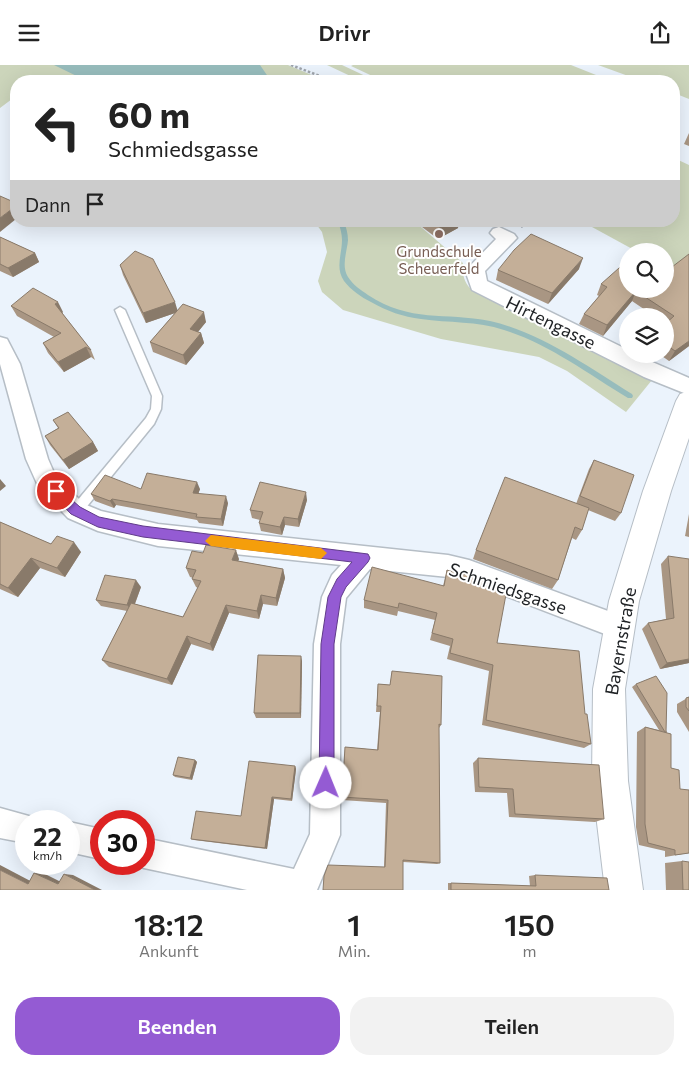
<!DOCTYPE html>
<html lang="de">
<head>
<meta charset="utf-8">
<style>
  body { margin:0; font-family:Commissioner,sans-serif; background:#f2f2f2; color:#222; height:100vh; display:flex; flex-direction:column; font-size:19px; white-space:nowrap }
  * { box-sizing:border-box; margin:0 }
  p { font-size:16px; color:#767676 }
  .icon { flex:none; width:28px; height:28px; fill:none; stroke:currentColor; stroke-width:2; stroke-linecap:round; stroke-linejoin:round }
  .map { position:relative; height:825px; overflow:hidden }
  .drawer { display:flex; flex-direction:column; background:#fff; flex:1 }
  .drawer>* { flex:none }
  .guide { position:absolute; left:10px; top:10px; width:670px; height:152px; border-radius:20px; box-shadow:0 5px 20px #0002; background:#fff; color:#222; overflow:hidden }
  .tools { position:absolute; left:619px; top:178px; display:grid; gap:10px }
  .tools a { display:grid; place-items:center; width:55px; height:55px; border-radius:50%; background:#fff; box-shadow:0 5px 20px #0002; font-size:25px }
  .speed { position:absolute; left:15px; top:745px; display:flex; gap:10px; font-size:25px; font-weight:700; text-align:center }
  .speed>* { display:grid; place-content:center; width:65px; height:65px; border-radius:50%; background:#fff; box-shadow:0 5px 20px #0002; line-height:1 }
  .speed small { font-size:12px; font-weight:400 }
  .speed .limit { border:8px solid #d22; background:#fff; color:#111 }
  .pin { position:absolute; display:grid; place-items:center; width:42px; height:42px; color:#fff; margin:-21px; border:2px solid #fff; border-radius:50%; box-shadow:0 1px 5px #0007 }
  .me { position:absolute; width:55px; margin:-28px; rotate:1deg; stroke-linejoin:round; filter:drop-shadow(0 0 4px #0008) }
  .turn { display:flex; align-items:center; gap:18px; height:105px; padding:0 15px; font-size:22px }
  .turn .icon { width:65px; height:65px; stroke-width:2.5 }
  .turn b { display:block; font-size:35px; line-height:42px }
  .then { display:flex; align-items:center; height:48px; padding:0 15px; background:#0003; gap:10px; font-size:19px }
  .eta { display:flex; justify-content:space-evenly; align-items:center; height:85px; text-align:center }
  .eta b { font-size:30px; font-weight:600; line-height:35px }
  .cta { display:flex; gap:10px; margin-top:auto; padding:10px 15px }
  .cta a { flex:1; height:58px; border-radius:20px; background:#945bd3; color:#fff; font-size:20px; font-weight:600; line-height:58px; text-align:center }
  .cta a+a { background:#f2f2f2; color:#222 }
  header { display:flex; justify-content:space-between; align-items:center; height:65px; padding:0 15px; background:#fff; font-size:22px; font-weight:600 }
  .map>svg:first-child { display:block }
  .green { fill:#ccd5bb }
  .water { fill:#97bcbc }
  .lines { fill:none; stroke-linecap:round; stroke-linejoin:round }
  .stream { fill:#97bcbc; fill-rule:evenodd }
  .service-casing { stroke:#b6bec6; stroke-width:3 }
  .minor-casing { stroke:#b6bec6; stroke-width:3 }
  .tertiary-casing { stroke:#b6bec6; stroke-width:2 }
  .path { stroke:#9ea4ab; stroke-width:2.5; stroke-dasharray:2.5 2; stroke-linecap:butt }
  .service { fill:#fff; fill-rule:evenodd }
  .minor { fill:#fff; fill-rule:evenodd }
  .tertiary { fill:#fff; fill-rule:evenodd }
  .wall { fill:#a99683 }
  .shaded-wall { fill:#897a6a }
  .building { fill:#c4af98; stroke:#897a6a }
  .route { fill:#945bd3; stroke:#603b89 }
  .slow { fill:#f59e0b }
  .education-dot { fill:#8d6e63; stroke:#fff; stroke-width:2 }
  .labels { text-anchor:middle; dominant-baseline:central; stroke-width:4; stroke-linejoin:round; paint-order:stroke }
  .far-education-label { font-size:15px; fill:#785e54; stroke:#fff }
  .street-label { font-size:18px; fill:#1e2124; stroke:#fff }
</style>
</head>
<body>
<header><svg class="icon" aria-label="menu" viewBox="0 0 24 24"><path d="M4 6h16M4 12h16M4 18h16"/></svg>Drivr<svg class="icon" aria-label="share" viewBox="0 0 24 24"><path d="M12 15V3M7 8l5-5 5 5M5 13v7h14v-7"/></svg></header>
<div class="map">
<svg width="689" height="825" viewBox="0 0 689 825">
  <rect width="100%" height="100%" fill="#ebf3fc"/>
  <g class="green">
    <path d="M0 0H288L326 16H16V35L12 34 0 43Z"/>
    <path d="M327 0H342L376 16H361Z"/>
    <path d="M353 0H571L611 16H383L351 1Z"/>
    <path d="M598 0H689V34L674 28V16H642Z"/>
    <path d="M674 93 689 100V194L675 207 665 202V186H636L581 156H674Z"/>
    <path d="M314 156H414L463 198C462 210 464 218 473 226L652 315 626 347 567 306 539 292 441 274 343 245 322 227 318 216 327 187 322 167Z"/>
  </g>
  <path class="water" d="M54 0H260L271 16H87Z"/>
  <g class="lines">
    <path class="stream" d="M338 156H344C346 162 348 169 348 175 347 187 341 201 348 212 353 220 361 225 368 230 410 258 445 247 490 256 542 268 588 302 632 329L633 331 632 333H628C588 309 549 279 504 265 477 256 449 258 421 254 403 252 387 246 371 237 361 232 351 225 344 216 335 203 342 189 342 175 342 169 340 162 338 156Z"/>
    <g class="service-casing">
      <path id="service" d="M120 242 125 245 162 331 161 344 154 359 80 450 76 451 72 450 70 446 72 442 146 353 151 344 152 331 115 245Z"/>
    </g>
    <g class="minor-casing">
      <g id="minor">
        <path d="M499 162 514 169 517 173 485 206 487 216 628 285V289H634L689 313V330L644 312 472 225 466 208 468 203 496 174 490 168 493 164Z"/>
        <path d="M0 272 7 274 20 299 48 394 55 410 84 439 101 446 158 459 448 490 469 495 627 553 631 562 627 571 618 574 469 517 448 512 370 504 346 533 340 579V770L317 825H247L144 803 134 799H144V773L294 804 310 769 314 579 322 532 332 510 341 500 158 481 98 466 68 453 39 423 26 394 0 299Z"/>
        <path d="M0 743 36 753 38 756H26V778L0 773Z"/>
        <path d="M69 757 101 764V794L69 787Z"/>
      </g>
    </g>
    <g class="tertiary-casing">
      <path id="tertiary" d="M689 326V373L671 426 639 536 625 624 628 716 643 825H605L592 716 593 624 609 536 643 426 676 336 680 329Z"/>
    </g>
    <g class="path">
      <path d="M291 0 333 16"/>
      <path d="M521 162 529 156"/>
    </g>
    <use href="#service" class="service"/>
    <use href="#minor" class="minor"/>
    <use href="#tertiary" class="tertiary"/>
  </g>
  <g class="wall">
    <path d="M689 68V81L684 79Z"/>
    <path d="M414 156H459L458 163 438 174Z"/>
    <path d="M0 172 35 188 39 197 13 212 0 206Z"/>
    <path d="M120 200 177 246 206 257 198 267 201 268 204 278 186 300 153 287 150 277 175 248 146 258 123 210Z"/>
    <path d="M579 204 548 239 496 215 498 205Z"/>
    <path d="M601 219 665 224 689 281 669 296 659 289H665V251H654L632 236 603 271 579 259 584 249 599 231 597 230Z"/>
    <path d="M11 241 63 247 62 248 91 285 95 295 91 292 64 307 48 288 43 278 54 272 17 251Z"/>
    <path d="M53 355 93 377 98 386 69 404 50 380 45 371 58 363Z"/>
    <path d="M594 395 621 448 615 456 588 445 582 465 576 475 572 473 558 515 552 524 473 494 476 485 576 439 589 404Z"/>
    <path d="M141 424H200L198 429 228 438 223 461 199 458 197 455 116 440 114 443 95 436 91 429Z"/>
    <path d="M307 435 299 462 285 460 282 470 261 466 259 458 260 455 252 453 250 445Z"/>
    <path d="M689 449V472L685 471Z"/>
    <path d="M0 457 51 479 81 487 65 512 40 503 18 532 0 524Z"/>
    <path d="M668 491 689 598 660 604 642 564 648 558 666 554 661 499Z"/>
    <path d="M239 494 238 496 283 504 285 513 277 541 263 539 259 554 229 548 213 586 191 579 172 620 109 602 102 595 127 546 101 541 96 535 141 522 135 539 183 552 198 523 196 522 192 514 193 513 190 512 186 503Z"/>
    <path d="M447 505 497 578 585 649 591 679 584 683 482 660 489 606 447 594 450 581 430 575 435 555 398 546 397 551 364 543V535L443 521Z"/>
    <path d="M302 596 301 653H256L254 648Z"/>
    <path d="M392 606 441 660 439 663 440 798 437 799 403 797 384 802 386 738 342 735 345 682 377 685 380 647H376L378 619 390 620Z"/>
    <path d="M636 619 667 667 671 703 680 724 689 788 665 792V786L639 780 636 762 637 667 645 662 659 665 632 622Z"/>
    <path d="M689 632V667L677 647V639Z"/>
    <path d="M478 693 604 754 595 757 509 752 507 728 475 727 473 698Z"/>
    <path d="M195 695 197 697 192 715 175 712 173 710Z"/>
    <path d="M295 701 296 704 292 736 274 734 267 784 194 775 191 774 241 751Z"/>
    <path d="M682 796 689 825H666L665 798Z"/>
    <path d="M535 810 609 825H448V818H451L530 821 529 811Z"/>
  </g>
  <g class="shaded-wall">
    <path d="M16 141V154L0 167V153Z"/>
    <path d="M445 156H459L458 163 438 174 440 159Z"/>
    <path d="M35 188 39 197 13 212 8 203Z"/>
    <path d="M583 193 579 204 548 239 552 228Z"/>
    <path d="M636 226 632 236 603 271 607 260Z"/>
    <path d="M58 237 63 247 60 250 55 239Z"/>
    <path d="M175 237 178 247 146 258 143 248Z"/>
    <path d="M204 247 206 257 192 274 190 264Z"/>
    <path d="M201 268 204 278 186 300 183 290Z"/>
    <path d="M689 276V281L669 296 675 286Z"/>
    <path d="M86 282 91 292 64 307 58 297Z"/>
    <path d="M93 377 98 386 69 404 63 395Z"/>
    <path d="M0 414 6 421 0 426Z"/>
    <path d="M197 417 200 424 196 435 193 428Z"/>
    <path d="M306 427 307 435 299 462 298 454Z"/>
    <path d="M226 431 228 438 223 461 221 454Z"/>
    <path d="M112 434 116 440 114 443 110 436Z"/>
    <path d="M284 452 285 460 282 470 280 462Z"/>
    <path d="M74 477 81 487 65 512 57 503Z"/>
    <path d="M236 485 239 494 235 504 232 495Z"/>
    <path d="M31 493 40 503 18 532 8 523Z"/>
    <path d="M283 504 285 513 277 541 276 533Z"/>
    <path d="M136 515 141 522 132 546 127 540Z"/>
    <path d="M261 530 263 539 259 554 257 546Z"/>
    <path d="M226 540 229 548 213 586 210 579Z"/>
    <path d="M187 571 191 579 172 620 167 614Z"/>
    <path d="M301 591 302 596 301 653 300 648Z"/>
    <path d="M689 594V598L660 604 667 598Z"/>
    <path d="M195 695 197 697 192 715 190 713Z"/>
    <path d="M295 701 296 704 292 736 291 734Z"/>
    <path d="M272 732 274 734 267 784 265 783Z"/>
    <path d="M0 800 38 820 28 819 0 805Z"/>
    <path d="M34 808 45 809 67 820 58 819Z"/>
    <path d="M64 809 73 810 102 825H95Z"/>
  </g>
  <g class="building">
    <path d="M0 131 16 138V141L0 153Z"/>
    <path d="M436 156H445L440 159Z"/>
    <path d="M531 169 583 193 552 228 498 205 514 185Z"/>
    <path d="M0 172 35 188 8 203 0 199Z"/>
    <path d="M135 186 153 194 175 237 143 248 120 200Z"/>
    <path d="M689 189V276L675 286 665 279V259L674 251 636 226 607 260 584 249 607 222 601 219 628 195V224H665V203L668 205Z"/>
    <path d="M33 223 58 237 55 239 91 285 86 282 58 297 43 278 61 268 11 241Z"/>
    <path d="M183 239 204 247 190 264 201 268 183 290 150 277Z"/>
    <path d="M68 347 93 377 63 395 45 371 59 363 53 355Z"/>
    <path d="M594 395 634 410 621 448 580 431Z"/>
    <path d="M147 408 197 417 193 428 226 431 221 454 196 452 197 449 112 434 110 436 91 429 105 410 141 424Z"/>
    <path d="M505 412 589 443 582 465 575 462 558 515 476 485Z"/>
    <path d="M260 417 306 427 298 454 284 452 280 462 259 458 263 447 250 445Z"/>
    <path d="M0 457 51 479 57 471 74 477 57 503 31 493 8 523 0 519Z"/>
    <path d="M206 480 236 485 232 495 283 504 276 533 261 530 257 546 226 540 210 579 187 571 167 614 102 595 131 538 183 552 201 516 192 514 196 505 186 503 192 486 203 488Z"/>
    <path d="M668 491 689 494V594L667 598 648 558 674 553Z"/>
    <path d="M372 502 444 521 447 505 450 506 472 511 507 524 497 578 579 586 585 649H587L591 679 486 655 493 600 450 588 453 574 432 568 437 548 399 538 398 543 364 535Z"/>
    <path d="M105 510 136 515 127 540 96 535Z"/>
    <path d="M258 590 301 591 300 648H254Z"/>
    <path d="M392 606 442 611 441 660 439 659 440 798 403 795V825H323L324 811 328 800 385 802 388 735 342 732 345 682 378 685 381 641H377L378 619 390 620Z"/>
    <path d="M656 611 667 628 666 667H665L636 619Z"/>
    <path d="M689 632V646L686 642V633Z"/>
    <path d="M645 662 671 669V703L679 705 680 724 689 725V788L675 790V785L648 778 645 759Z"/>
    <path d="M178 692 195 695 190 713 173 710Z"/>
    <path d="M478 693 599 700 604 754 515 749 513 724 479 722Z"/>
    <path d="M249 696 295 701 291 734 272 732 265 783 191 774 196 746 241 751Z"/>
    <path d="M682 796 689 797V825H683Z"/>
    <path d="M0 805 28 819 34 808 58 819 64 809 95 825H0Z"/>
    <path d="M535 810 607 813 609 825H451V818L536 821Z"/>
  </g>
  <path class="route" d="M56 421 80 442 99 452 143 461 368 489 370 493 368 497 346 522 341 532 334 579V718L332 723 326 725 321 723 319 718 321 579 328 532 337 514 352 497 143 472 98 462 71 449 52 429 51 426Z"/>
  <path class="slow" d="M211 470 321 483 327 488 321 494 211 481 205 476Z"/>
  <circle class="education-dot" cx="439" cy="169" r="5"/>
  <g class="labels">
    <g class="far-education-label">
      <text x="439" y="186">Grundschule<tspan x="439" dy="17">Scheuerfeld</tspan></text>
    </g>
    <g class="street-label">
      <text transform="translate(551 257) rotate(26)">Hirtengasse</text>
      <text transform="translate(508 523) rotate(19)">Schmiedsgasse</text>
      <text transform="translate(620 576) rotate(-80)">Bayernstraße</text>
    </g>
  </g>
</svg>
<div class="tools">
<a><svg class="icon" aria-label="search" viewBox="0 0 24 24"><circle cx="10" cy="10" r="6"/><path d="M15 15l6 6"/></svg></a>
<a><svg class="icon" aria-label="layers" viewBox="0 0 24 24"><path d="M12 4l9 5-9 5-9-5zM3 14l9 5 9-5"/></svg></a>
</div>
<div class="speed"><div>22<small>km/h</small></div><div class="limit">30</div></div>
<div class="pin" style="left:56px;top:426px;background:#d93025"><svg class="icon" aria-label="arrive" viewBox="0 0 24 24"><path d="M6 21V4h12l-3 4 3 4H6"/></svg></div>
<svg class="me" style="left:326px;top:718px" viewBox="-20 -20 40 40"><circle r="19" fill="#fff"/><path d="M0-13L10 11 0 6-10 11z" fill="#945bd3"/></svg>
<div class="guide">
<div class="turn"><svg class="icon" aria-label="left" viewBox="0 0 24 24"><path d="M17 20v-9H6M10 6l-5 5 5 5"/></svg><div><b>60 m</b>Schmiedsgasse</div></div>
<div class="then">Dann<svg class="icon" aria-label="arrive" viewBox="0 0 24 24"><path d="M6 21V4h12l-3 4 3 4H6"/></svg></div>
</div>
</div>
<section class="drawer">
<div class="eta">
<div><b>18:12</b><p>Ankunft</p></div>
<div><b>1</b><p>Min.</p></div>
<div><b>150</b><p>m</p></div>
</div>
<div class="cta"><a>Beenden</a><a>Teilen</a></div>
</section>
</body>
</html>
